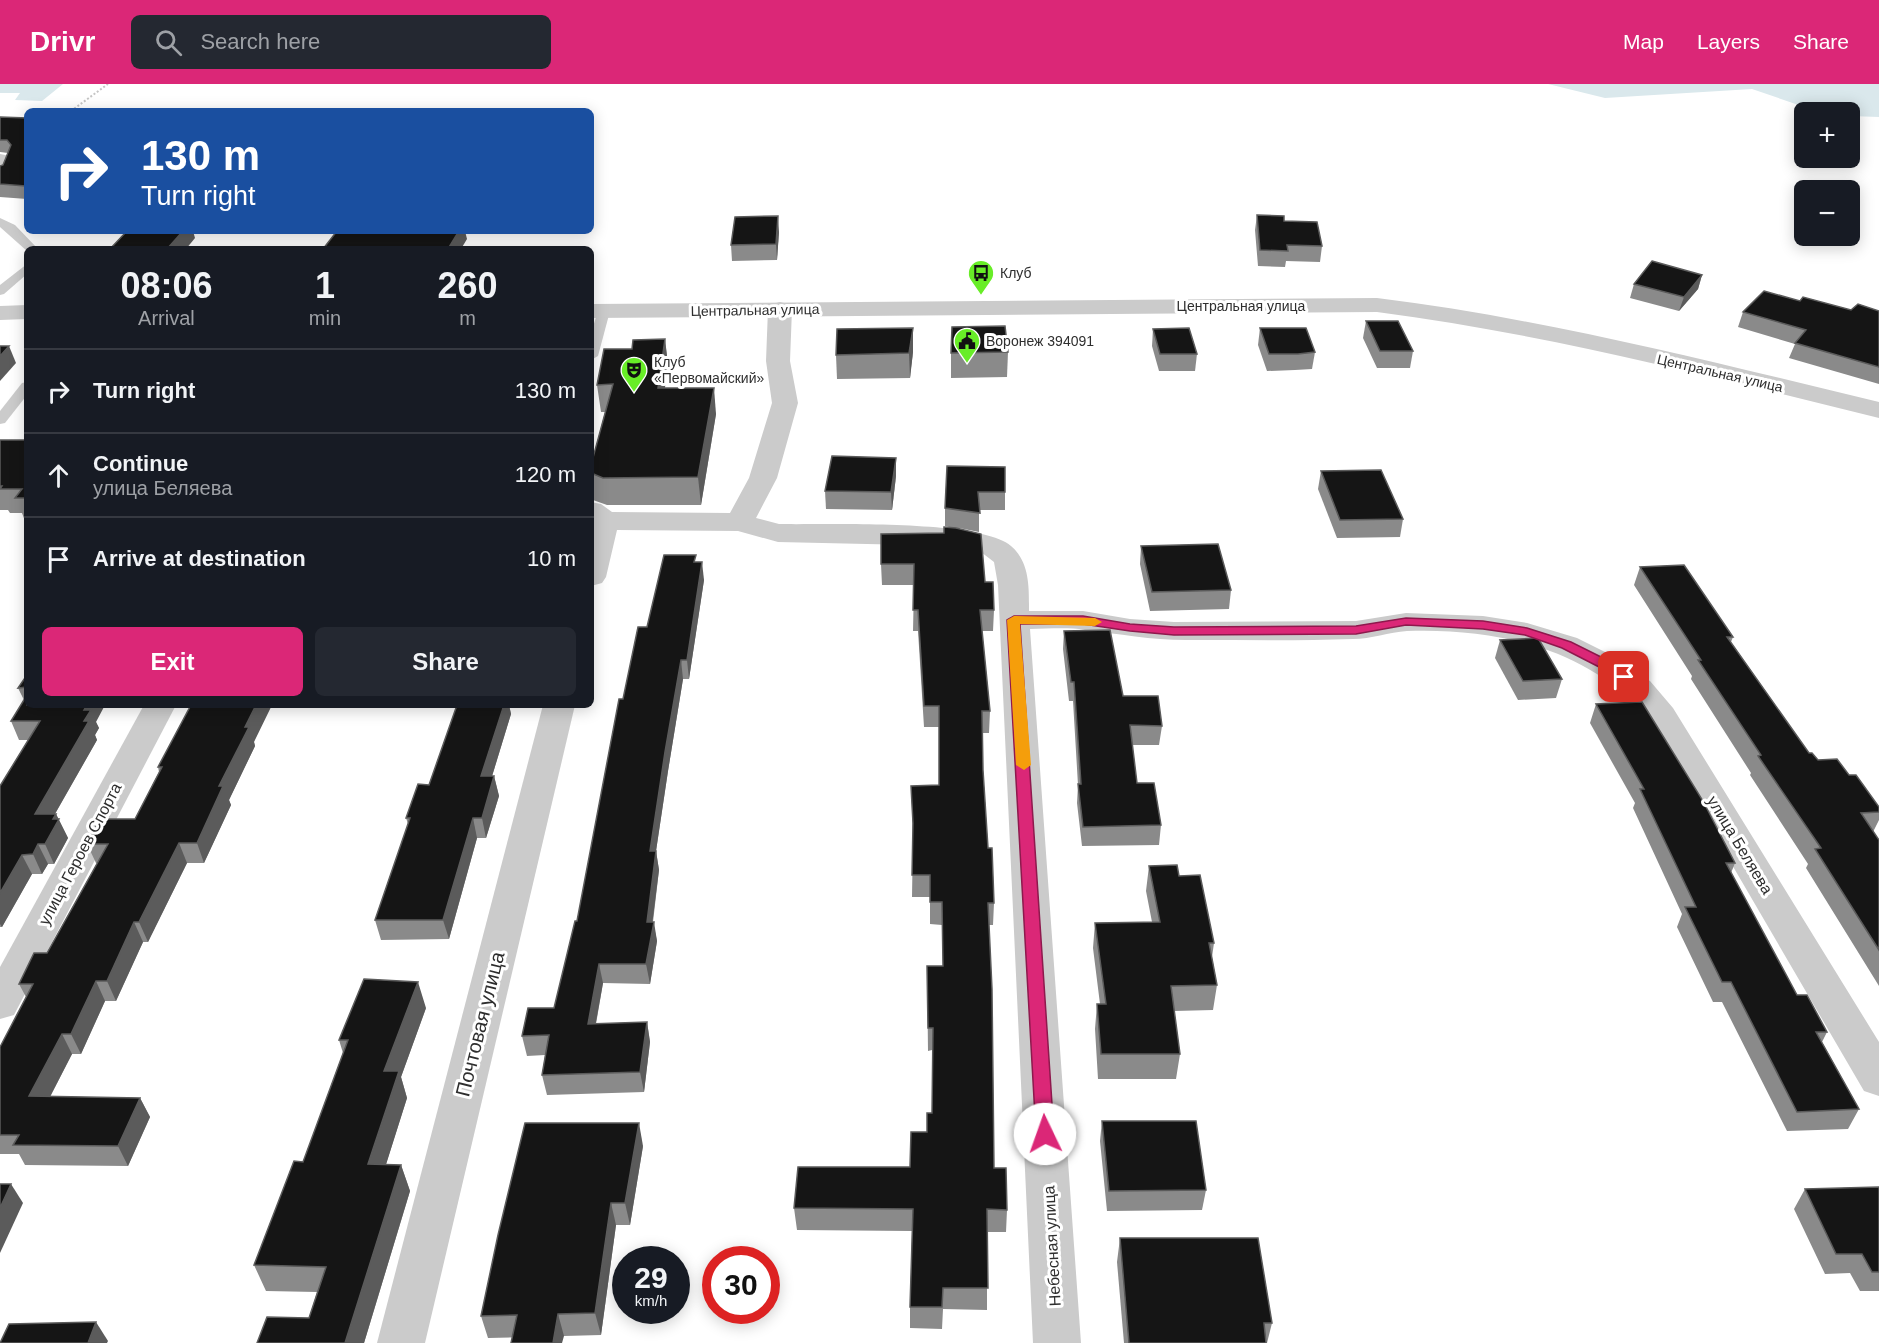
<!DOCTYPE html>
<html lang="en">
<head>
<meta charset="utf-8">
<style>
  body { margin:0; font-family:Arial,sans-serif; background:#242831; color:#f1f3f6; height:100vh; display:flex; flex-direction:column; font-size:22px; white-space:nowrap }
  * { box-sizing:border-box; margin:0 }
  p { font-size:20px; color:#9ea1a6 }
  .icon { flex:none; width:33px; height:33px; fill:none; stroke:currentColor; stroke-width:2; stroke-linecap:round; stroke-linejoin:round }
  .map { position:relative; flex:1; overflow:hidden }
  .drawer { position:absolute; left:24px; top:162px; width:570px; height:462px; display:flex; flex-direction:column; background:#171b24; border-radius:9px; box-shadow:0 3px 15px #0003 }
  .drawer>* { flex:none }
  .hud { position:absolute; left:24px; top:24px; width:570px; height:126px; border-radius:9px; box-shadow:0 3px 15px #0003; background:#1a4fa0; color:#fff; overflow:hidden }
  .tools { position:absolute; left:1794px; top:18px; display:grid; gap:12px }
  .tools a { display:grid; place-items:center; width:66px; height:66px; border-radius:9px; background:#171b24; box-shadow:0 3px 15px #0003; font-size:30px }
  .speed { position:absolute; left:612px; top:1162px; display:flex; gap:12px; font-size:30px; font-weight:700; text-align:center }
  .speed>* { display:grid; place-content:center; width:78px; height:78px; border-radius:50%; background:#171b24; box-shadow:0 3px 15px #0003; line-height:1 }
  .speed small { font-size:15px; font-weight:400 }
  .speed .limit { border:9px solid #d22; background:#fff; color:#111 }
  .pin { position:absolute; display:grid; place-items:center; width:51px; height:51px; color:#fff; margin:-26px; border-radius:12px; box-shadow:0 3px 9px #0006 }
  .me { position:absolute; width:66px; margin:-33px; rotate:357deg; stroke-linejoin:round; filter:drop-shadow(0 0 4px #0008) }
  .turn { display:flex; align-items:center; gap:21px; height:126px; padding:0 18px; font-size:27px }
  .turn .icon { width:78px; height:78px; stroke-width:2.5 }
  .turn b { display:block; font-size:42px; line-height:51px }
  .eta { display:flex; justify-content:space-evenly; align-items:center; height:102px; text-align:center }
  .eta b { font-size:36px; font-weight:700; line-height:42px }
  .primary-button { display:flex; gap:12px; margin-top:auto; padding:12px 18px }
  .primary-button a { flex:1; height:69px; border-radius:9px; background:#db2777; color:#fff; font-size:24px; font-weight:700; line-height:69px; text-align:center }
  .primary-button a+a { background:#242831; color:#f1f3f6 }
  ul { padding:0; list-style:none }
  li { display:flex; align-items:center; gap:18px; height:84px; padding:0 18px; border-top:2px solid #363941 }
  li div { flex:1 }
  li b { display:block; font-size:22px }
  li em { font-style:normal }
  header { display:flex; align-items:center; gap:36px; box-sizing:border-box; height:84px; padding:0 30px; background:#db2777; color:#fff }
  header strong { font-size:28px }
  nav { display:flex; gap:33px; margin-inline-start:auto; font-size:21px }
  .search { width:420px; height:54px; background:#242831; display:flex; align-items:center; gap:15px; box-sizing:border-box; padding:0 21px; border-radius:9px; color:#9ea1a6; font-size:22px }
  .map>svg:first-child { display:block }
  .green { fill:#dae8ec }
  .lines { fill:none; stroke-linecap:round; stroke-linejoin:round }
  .path { stroke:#c5c5c5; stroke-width:2; stroke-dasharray:2 2; stroke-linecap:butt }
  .service { fill:#cbcbcb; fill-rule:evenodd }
  .minor { fill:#cbcbcb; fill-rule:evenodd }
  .tertiary { fill:#cbcbcb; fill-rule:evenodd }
  .wall { fill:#8a8a8a }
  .shaded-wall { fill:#5b5b5b }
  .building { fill:#151515; stroke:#5b5b5b; stroke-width:1.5 }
  .route { fill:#db2777; stroke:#8e194d; stroke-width:1.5 }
  .slow { fill:#f59e0b }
  .labels { text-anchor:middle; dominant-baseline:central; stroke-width:6; stroke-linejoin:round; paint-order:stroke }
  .far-poi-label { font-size:14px; fill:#2e2e2e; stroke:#fff; text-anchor:start }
  .far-street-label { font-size:14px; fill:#2e2e2e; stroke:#fff }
  .street-label { font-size:16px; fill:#2e2e2e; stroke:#fff }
  .near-street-label { font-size:20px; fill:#2e2e2e; stroke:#fff }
</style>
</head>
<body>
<header>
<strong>Drivr</strong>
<div class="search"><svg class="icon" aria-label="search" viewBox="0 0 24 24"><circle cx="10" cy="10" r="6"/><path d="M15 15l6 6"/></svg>Search here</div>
<nav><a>Map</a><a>Layers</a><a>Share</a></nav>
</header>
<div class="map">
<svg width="1879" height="1259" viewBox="0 0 1879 1259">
  <rect width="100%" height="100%" fill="#fff"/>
  <g class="green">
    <path d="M0 0H63L42 17 15 16 20 9H0Z"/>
    <path d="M1548 0H1879V33L1850 32V28H1819L1752 5 1605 14Z"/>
  </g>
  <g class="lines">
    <path class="path" d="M71 27 108 0"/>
    <g class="service">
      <path d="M0 134 15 141 38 165H27V167L0 143Z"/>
      <path d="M27 180V190L4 210 0 211V201Z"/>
      <path d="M604 223 610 227 598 272 591 276V249L598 227Z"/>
      <path d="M27 298V311L5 339 0 340V327L22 299Z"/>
    </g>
    <g class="minor">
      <path d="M0 70 11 72 14 76 7 93 0 95Z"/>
      <path d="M780 218 788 220 792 225 790 277 798 319 777 394 756 434 779 440C826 441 980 435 1011 462 1030 478 1029 504 1029 527H1083L1130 535 1174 538 1356 537 1406 529 1483 532 1527 539 1577 554 1619 575 1650 597 1673 624 1879 958V1012L1864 1007 1644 630C1585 563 1494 544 1407 547 1389 548 1371 555 1353 555 1300 557 1247 556 1193 556 1156 557 1121 550 1085 546 1067 543 1048 545 1030 545L1081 1259H1033L998 501 994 478 981 468 956 462 778 458 738 447 617 446 606 493 602 499 591 502V418L601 420 612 428 730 429 749 394 772 319 766 277 768 225 772 220Z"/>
      <path d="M144 621H176L14 931 0 935V883Z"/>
      <path d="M543 621H575L425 1259H377Z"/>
    </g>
    <g class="tertiary">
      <path d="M1377 214C1547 235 1712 278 1879 318V334C1712 293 1547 250 1377 228L591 234V220Z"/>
      <path d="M27 221V235L0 236V222Z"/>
    </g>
  </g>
  <g class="wall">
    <path d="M0 33 27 34V115L0 113V82L3 81 8 69 0 68Z"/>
    <path d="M1257 131 1284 137 1322 162 1320 178 1286 177 1285 183 1258 182 1255 146Z"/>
    <path d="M779 148 777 176 732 177 731 161Z"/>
    <path d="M1702 191 1698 205 1679 227 1630 214 1634 200Z"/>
    <path d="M1800 217 1851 226 1879 227V300L1789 274 1795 260 1738 243 1743 228Z"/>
    <path d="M1366 237 1413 267 1410 284H1377L1363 254Z"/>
    <path d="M1260 244 1315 268 1312 285 1295 286 1267 287 1258 261Z"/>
    <path d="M1153 245 1197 270 1195 287H1159L1152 262Z"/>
    <path d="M665 255 668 281 665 304 716 330 701 421H607L593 416 591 402V381L605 328H601L597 301 632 265Z"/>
    <path d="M913 268 910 294 837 295 836 271Z"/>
    <path d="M1008 268 1007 293 951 294V269Z"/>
    <path d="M0 356H27V437H25L22 429H10L8 426H0Z"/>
    <path d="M896 374V392L892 426 826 425 825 407Z"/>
    <path d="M1005 383V426H979V448L959 444 985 498 994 526 993 547H982L990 627 989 649H982L983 686 988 764 994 819 993 841H989L994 1084 1007 1126 1006 1148H987V1226L943 1225 942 1245 910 1244V1223L912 1147 797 1146 794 1124 910 1083 927 1048 932 1029V966L928 967 927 882H943L942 841 930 840V813H912L913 751 911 702 939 701V643H924L918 547H913L914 501H882L881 480 953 444 945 442V424Z"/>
    <path d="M1321 387 1403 435 1400 453 1337 454 1318 405Z"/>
    <path d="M1141 462 1231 506 1229 525 1150 527 1140 480Z"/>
    <path d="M696 478 704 496 689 595H683L668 687 656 767 659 786 653 838 657 857 650 900 603 899 596 940 647 938 650 958 644 1008 547 1011 542 991 545 971 527 972 522 952 554 924 577 837 623 615 647 543Z"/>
    <path d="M1640 483 1733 553 1731 558 1809 669 1818 676 1849 691 1879 723V736L1873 748 1879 756V902L1806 784 1808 780 1750 691 1751 689 1691 595 1692 592 1634 501Z"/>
    <path d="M1064 547 1123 612 1162 642 1159 661H1132L1137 699 1161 741 1159 761 1082 762 1077 719 1078 701 1073 617H1069L1063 565Z"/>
    <path d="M1500 556 1562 595 1556 614 1518 616 1495 574Z"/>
    <path d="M27 591V621L96 638 99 644 95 651 97 656 55 730H56L68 754 54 780H48L42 790H32L2 843H0V702L28 656H19L11 637 24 616 18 604Z"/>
    <path d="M1596 620 1735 779 1731 789 1797 911 1827 948 1822 958 1859 1025 1848 1045 1787 1047 1722 918H1713L1677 843 1682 830 1633 724 1635 719 1590 639Z"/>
    <path d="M457 621H509L511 630 492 692H494L499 712 486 754H477L449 855 381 856 375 836 408 740 406 734 429 701Z"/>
    <path d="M254 658 255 662 229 716 231 721 204 779H187L148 858H143L116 917H105L81 970H72L50 1013 140 1014 150 1033 128 1082 25 1081 19 1070H0V963L26 913 19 900 47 869 97 779H96L87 760 135 735 159 688 158 683Z"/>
    <path d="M1149 782 1179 792 1214 859 1212 873 1217 901 1213 926 1174 927 1180 970 1176 995H1098L1095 945 1097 920H1100L1093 864 1095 839 1152 838 1146 807Z"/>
    <path d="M426 924 401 993 407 1014 386 1080 401 1081 410 1107 364 1259H257L309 1234 317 1208 266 1207 254 1181 303 1078 343 969 339 956Z"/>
    <path d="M1102 1037 1206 1106 1202 1126 1107 1127 1100 1057Z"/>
    <path d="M643 1062 630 1141H616L601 1251 488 1254 481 1232Z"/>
    <path d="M1879 1103V1207H1860L1850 1189 1825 1190 1794 1125 1805 1105Z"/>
    <path d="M1120 1154 1272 1239 1267 1259H1124L1117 1178Z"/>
  </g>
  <g class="shaded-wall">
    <path d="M778 132 779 148 777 176 776 160Z"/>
    <path d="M183 147H193L195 154 186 165H167Z"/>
    <path d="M459 147H465L467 155 461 165H448Z"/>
    <path d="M1702 191 1698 205 1679 227 1684 213Z"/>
    <path d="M913 244V268L910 294 909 269Z"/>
    <path d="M665 255 668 281 661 331 658 304Z"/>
    <path d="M9 262 16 279 0 297V272Z"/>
    <path d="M714 304 716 330 701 421 698 393Z"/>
    <path d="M896 374V392L892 426 891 408Z"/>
    <path d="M702 478 704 496 689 595 687 576Z"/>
    <path d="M681 576 683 595 668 687 656 767 659 786 650 857 647 838 650 767 665 668Z"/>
    <path d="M87 621H105L96 638 99 644 95 651 97 656 44 749 35 730 84 637V626Z"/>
    <path d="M256 621H272L254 658 255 662 229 716 231 721 204 779 197 759 219 702 245 643Z"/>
    <path d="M502 621H509L511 630 486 712 481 692Z"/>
    <path d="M494 692 499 712 486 754 482 734Z"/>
    <path d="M56 730 68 754 54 780 45 760 53 735Z"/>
    <path d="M473 734 477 754 449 855 443 836Z"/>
    <path d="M179 759 187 779 148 858 139 838Z"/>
    <path d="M38 760 48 780 42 790 33 770Z"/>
    <path d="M22 771 32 790 2 843 0 840V809Z"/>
    <path d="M134 838 143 858 116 917 107 897Z"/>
    <path d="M654 838 657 857 650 900 646 880Z"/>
    <path d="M599 880 603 899 592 960 588 940Z"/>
    <path d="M96 897 105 917 81 970 71 950Z"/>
    <path d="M418 898 426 924 401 993 407 1014 378 1106 368 1080 384 987Z"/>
    <path d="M647 938 650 958 644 1008 640 988Z"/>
    <path d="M62 950 72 970 40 1032 29 1012Z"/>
    <path d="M140 1014 150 1033 128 1082 118 1062Z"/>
    <path d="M639 1039 643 1062 630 1141 625 1119Z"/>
    <path d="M401 1081 410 1107 364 1259H345Z"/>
    <path d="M11 1100 23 1119 0 1169V1124Z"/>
    <path d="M611 1119 616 1141 601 1251 595 1229Z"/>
    <path d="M558 1230 564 1252 562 1259H553Z"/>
    <path d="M96 1238 108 1257 107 1259H88Z"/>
  </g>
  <g class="building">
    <path d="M0 33 27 34V101L26 102 0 100V82L3 81 11 61 7 56H0Z"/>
    <path d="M1257 131 1284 132V137L1317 138 1322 162 1287 161 1288 167 1260 166Z"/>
    <path d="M778 132 776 160 731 161 735 133Z"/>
    <path d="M127 147H183L167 165H110Z"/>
    <path d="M337 147H459L448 165H323Z"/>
    <path d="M1652 177 1702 191 1684 213 1634 200Z"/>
    <path d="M1764 207 1800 217 1803 213 1851 226 1858 220 1879 227V283L1795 259 1806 246 1743 228Z"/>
    <path d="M1366 237H1398L1413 267H1380Z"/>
    <path d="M1005 242 1008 268 951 269 952 243Z"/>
    <path d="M913 244 909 269 836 271 837 245Z"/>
    <path d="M1189 244 1197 270H1160L1153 245Z"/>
    <path d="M1260 244H1306L1315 268 1298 270H1269Z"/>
    <path d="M665 255 658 304H714L698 393 603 394 591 389V381L613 300 597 301 604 265H632L633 256Z"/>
    <path d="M0 262H9L0 272Z"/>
    <path d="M0 356H27V414H15L22 405H0L2 402H0Z"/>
    <path d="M832 372 896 374 891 408 825 407Z"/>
    <path d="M947 382 1005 383V408H978L980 429 945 424Z"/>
    <path d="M1381 386 1403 435 1340 436 1321 387Z"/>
    <path d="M944 443 956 444 981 450 985 498H993L994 526H980L990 627H982L983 686 988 764H992L994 819H988L992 905 994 1084H1006L1007 1126 987 1125 988 1204H943L942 1223H910L913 1125 794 1124 798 1083H910L911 1048H927V1029H932L933 944H928L927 882H943L942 818H930V791H912L913 739 911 702 939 701V622H924L918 526H913L914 480H881V450L944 449Z"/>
    <path d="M1218 460 1231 506 1152 508 1141 462Z"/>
    <path d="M664 471H696L694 478H702L687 576H681L665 668 650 767H656L647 838H654L646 880H599L588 940 647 938 640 988 542 991 549 951 522 952 528 924H554L575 837H577L619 615H623L638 543H647Z"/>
    <path d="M1684 481 1733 553H1727L1809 669H1812L1818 676 1837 675 1849 691H1856L1879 723V728L1861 729 1879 756V866L1815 765 1821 764 1758 672 1761 671 1698 576H1701L1640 483Z"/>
    <path d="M1110 546 1123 612H1158L1162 642 1130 641 1137 699H1154L1161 741 1083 743 1078 700H1081L1074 598H1071L1064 547Z"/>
    <path d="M1538 554 1562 595 1523 597 1500 556Z"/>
    <path d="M27 591V603L18 604Z"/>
    <path d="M27 611V621H87L84 626H91L84 637H89L35 730H56L53 735H59L45 760H38L33 770 22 771 0 809V702L40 637H11Z"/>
    <path d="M1642 618 1703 717 1735 779H1726L1797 911H1807L1827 948H1816L1859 1025 1797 1028 1731 898H1722L1685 823H1696L1640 705H1644L1596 620Z"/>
    <path d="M191 621H256L245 643H249L219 702H223L197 759H179L139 838H134L107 897H96L71 950H62L29 1012 140 1014 118 1062 13 1061 19 1051H0V963L33 900H19L34 869H47L108 760H87L100 735H135L162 683H158Z"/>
    <path d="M457 621H504L481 692H494L482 734H473L443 836H375L410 734H406L418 700 429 701Z"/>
    <path d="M1177 781 1179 792 1200 791 1214 859H1209L1217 901 1171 902 1180 970H1101L1097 920H1106L1095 839 1160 838 1149 782Z"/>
    <path d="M364 895 418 898 384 987H399L368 1080 401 1081 345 1259H257L267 1233 309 1234 326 1183 254 1181 294 1077 303 1078 348 956H339Z"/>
    <path d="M1102 1037H1196L1206 1106 1109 1107Z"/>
    <path d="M525 1039H639L625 1119H611L595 1229 558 1230 553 1259H511L517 1231 481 1232 498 1151Z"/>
    <path d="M0 1100H11L0 1124Z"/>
    <path d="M1879 1103V1188H1872L1862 1170H1836L1805 1105Z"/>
    <path d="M1120 1154H1258L1272 1239H1264L1266 1259H1129Z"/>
    <path d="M96 1238 88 1259H0L9 1240Z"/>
  </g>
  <path class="route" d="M1014 532H1083L1130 540 1174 543 1356 542 1406 534 1483 537 1527 544 1571 558 1613 579 1630 593 1628 596H1619L1603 585 1562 564 1525 551 1483 545 1406 541 1356 550 1174 551 1130 547 1083 540H1020L1054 1050 1051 1055 1045 1057 1039 1055 1036 1050 1007 536Z"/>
  <path class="slow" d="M1014 532 1095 534 1102 538 1095 542 1020 540 1031 681 1024 686 1016 681 1007 536Z"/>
  <defs>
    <g id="bus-pin" transform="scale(1.35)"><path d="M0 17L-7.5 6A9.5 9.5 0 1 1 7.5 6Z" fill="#68ed27" stroke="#fff"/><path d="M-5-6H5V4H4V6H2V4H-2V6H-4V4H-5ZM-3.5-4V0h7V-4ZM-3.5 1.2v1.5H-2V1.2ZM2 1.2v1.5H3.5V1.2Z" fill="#111"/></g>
    <g id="civic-pin" transform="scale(1.35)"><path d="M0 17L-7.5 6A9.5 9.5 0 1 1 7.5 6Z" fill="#68ed27" stroke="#fff"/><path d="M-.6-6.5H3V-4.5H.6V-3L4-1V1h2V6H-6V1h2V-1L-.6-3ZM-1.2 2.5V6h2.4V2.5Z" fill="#111"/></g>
    <g id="theatre-pin" transform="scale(1.35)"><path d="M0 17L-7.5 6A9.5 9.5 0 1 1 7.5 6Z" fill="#68ed27" stroke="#fff"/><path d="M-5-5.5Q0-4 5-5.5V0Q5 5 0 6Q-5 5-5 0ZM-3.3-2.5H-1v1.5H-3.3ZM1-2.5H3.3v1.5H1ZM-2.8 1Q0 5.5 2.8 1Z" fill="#111"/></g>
  </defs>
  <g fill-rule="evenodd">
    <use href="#bus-pin" x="981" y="189"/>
    <use href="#civic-pin" x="967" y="257"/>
    <use href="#theatre-pin" x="634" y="286"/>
  </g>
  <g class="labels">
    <g class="far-poi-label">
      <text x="1000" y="189">Клуб</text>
      <text x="986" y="257">Воронеж 394091</text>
      <text x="654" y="278">Клуб<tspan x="654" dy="16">«Первомайский»</tspan></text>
    </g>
    <g class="far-street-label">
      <text x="1241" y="222">Центральная улица</text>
      <text transform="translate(755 226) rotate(-1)">Центральная улица</text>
      <text transform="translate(1720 289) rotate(13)">Центральная улица</text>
    </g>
    <g class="street-label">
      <text transform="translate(1740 761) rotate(59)">улица Беляева</text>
      <text transform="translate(80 770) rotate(-62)">улица Героев Спорта</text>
      <text transform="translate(1052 1162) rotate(-93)">Небесная улица</text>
    </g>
    <g class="near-street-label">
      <text transform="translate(480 940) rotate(-76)">Почтовая улица</text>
    </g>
  </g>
</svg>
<div class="tools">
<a>+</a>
<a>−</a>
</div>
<div class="speed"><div>29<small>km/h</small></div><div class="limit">30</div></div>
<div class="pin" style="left:1624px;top:593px;background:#d93025"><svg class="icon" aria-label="arrive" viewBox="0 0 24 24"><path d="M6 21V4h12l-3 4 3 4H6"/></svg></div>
<svg class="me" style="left:1045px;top:1050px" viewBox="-20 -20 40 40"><circle r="19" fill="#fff"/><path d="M0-13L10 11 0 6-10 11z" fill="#db2777"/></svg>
<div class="hud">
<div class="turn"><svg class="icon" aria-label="right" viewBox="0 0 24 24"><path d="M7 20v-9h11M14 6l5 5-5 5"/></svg><div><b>130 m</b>Turn right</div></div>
</div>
<section class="drawer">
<div class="eta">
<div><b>08:06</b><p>Arrival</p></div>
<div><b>1</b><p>min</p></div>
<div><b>260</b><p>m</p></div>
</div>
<ul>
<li><svg class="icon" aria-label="right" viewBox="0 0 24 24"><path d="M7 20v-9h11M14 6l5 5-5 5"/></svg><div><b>Turn right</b></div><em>130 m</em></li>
<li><svg class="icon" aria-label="ahead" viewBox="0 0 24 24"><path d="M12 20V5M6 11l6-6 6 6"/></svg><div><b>Continue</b><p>улица Беляева</p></div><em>120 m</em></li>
<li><svg class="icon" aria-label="arrive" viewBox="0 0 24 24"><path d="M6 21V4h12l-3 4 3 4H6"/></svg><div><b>Arrive at destination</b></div><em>10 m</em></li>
</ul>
<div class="primary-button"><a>Exit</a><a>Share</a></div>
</section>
</div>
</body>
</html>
